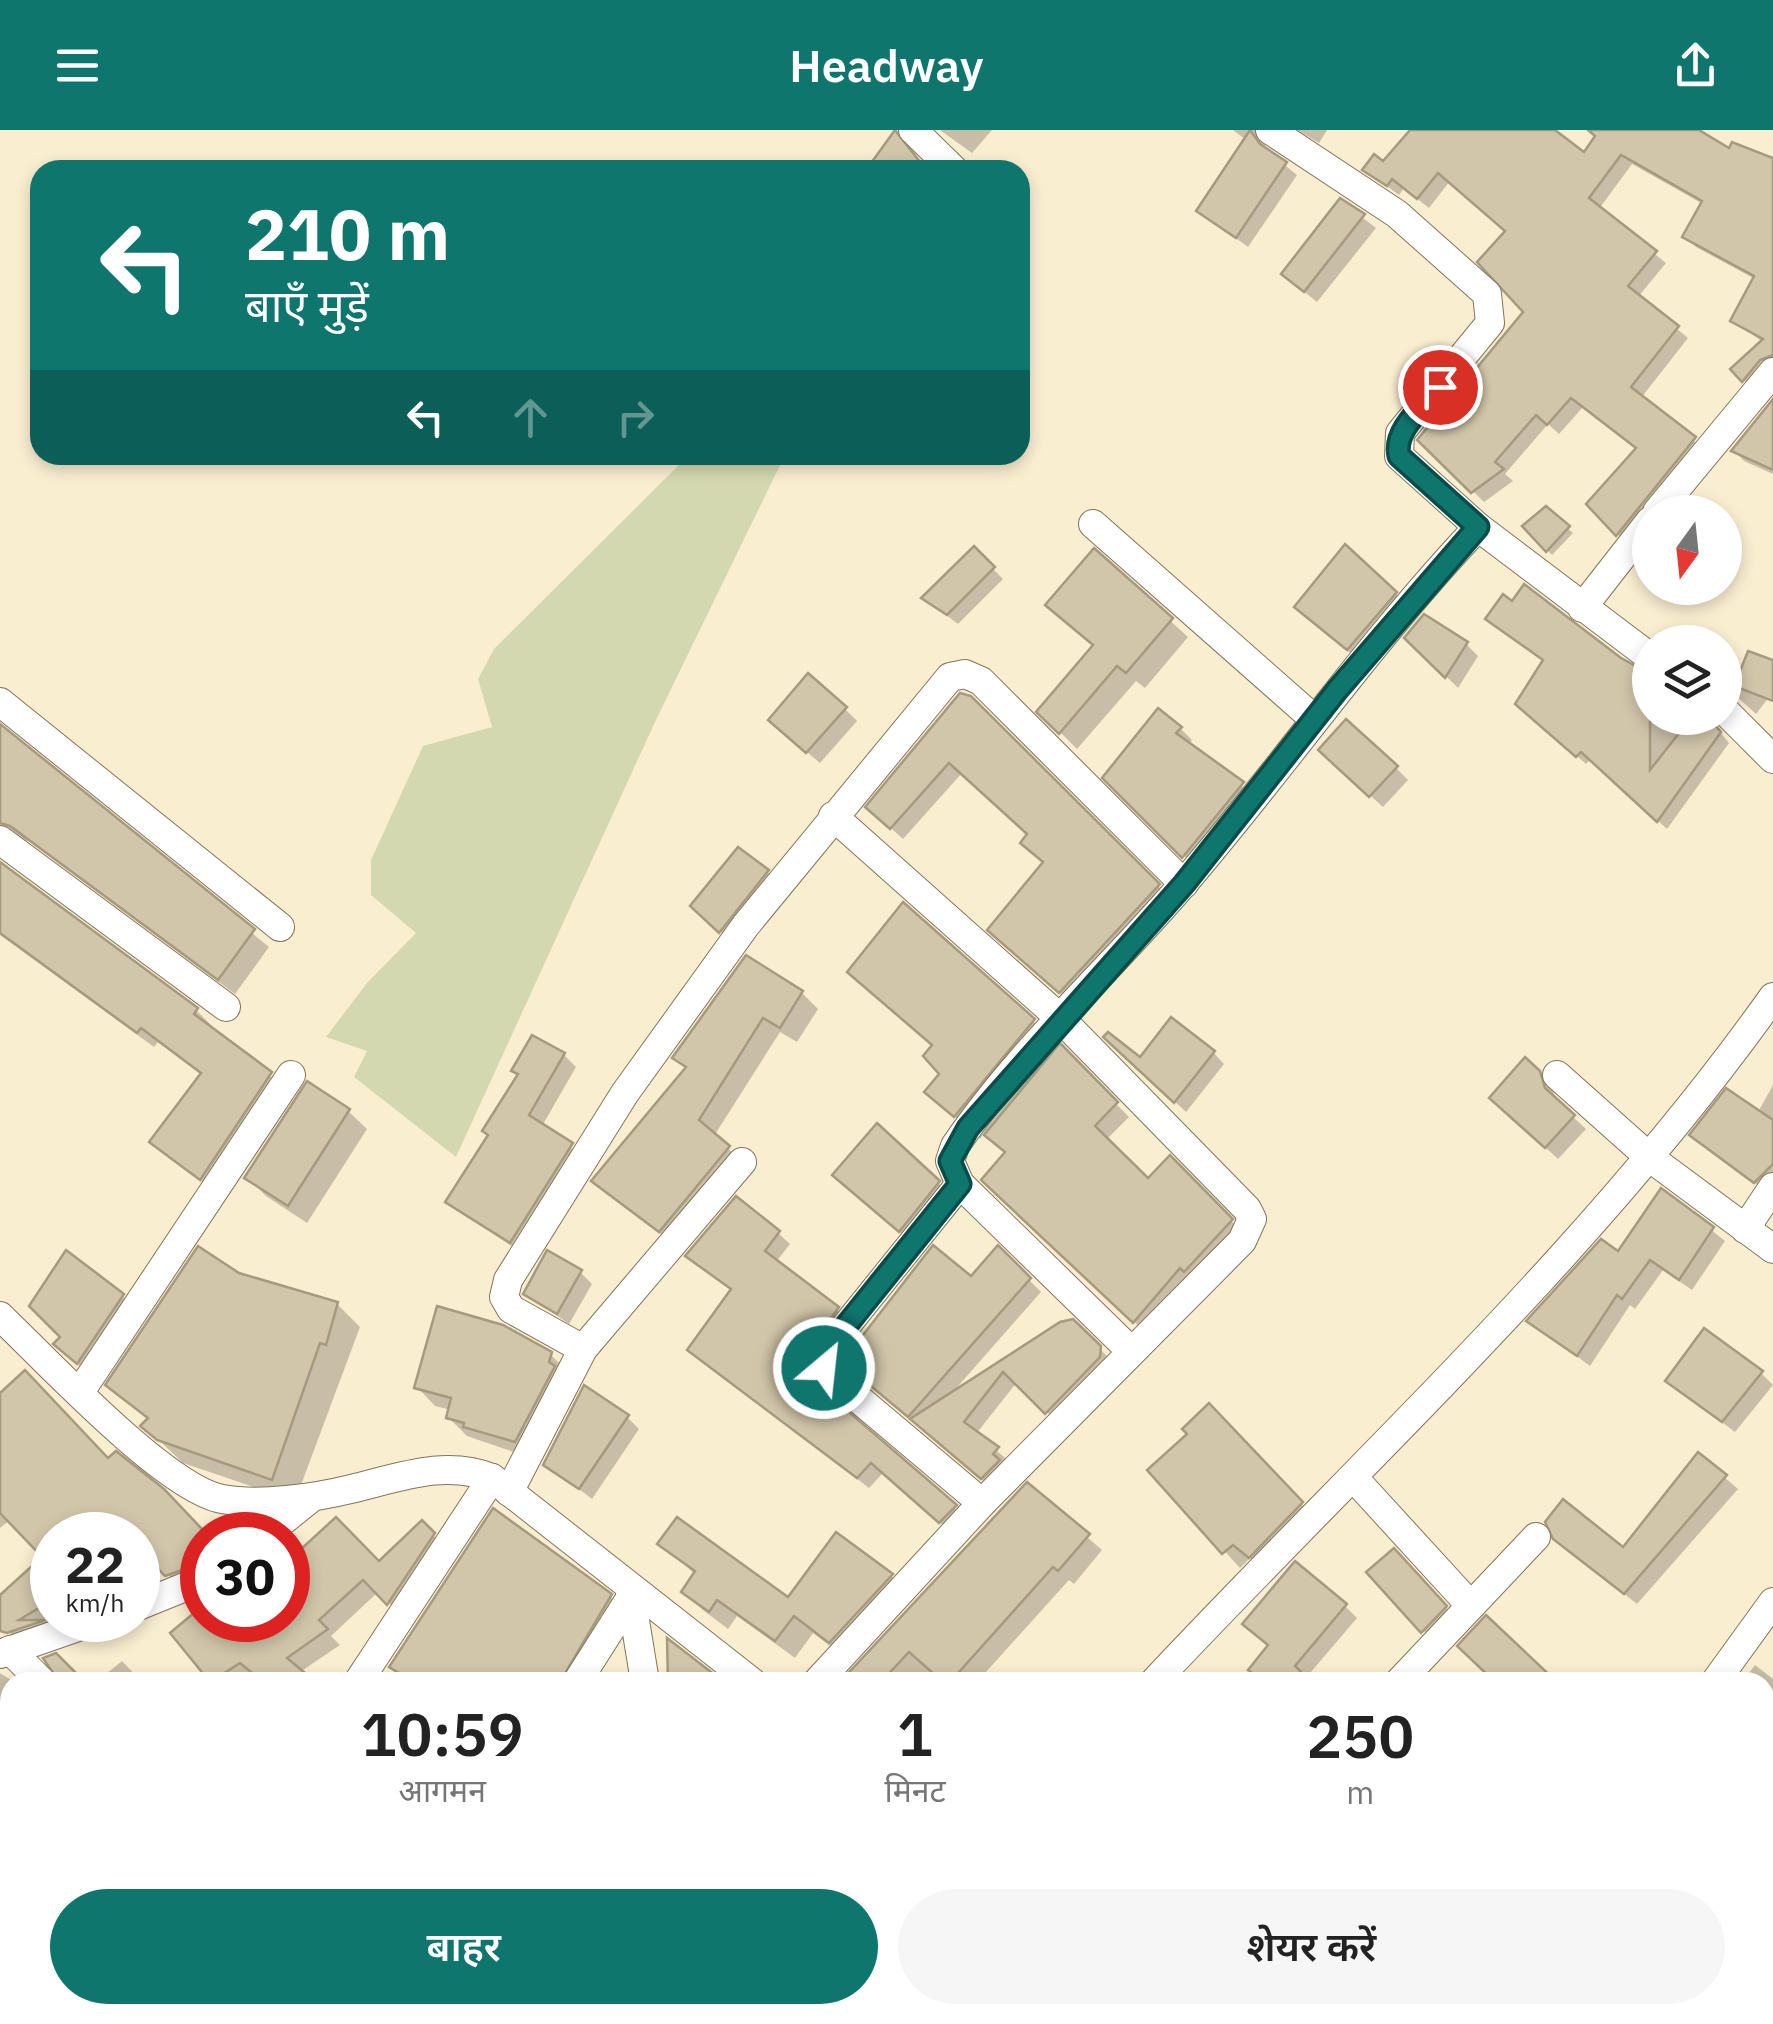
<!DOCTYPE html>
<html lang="hi">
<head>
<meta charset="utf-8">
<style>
  body { margin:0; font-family:"IBM Plex Sans","Noto Sans Devanagari",sans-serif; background:#f6f6f6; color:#222; height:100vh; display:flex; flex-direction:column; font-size:38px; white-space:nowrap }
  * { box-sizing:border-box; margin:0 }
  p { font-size:32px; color:#767676 }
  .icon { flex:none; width:55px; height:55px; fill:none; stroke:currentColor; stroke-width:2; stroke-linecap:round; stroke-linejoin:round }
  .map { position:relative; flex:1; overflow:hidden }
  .details { position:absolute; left:0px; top:1542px; width:1775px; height:352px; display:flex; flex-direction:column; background:#fff; border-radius:30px 30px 0 0; box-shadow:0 5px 15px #0003 }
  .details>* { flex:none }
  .top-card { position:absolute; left:30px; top:30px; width:1000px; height:305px; border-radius:30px; box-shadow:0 5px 15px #0003; background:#0f766e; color:#fff; overflow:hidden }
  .needle { width:65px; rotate:195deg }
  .buttons { position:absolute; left:1632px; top:365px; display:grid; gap:20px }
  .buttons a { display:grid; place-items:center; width:110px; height:110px; border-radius:50%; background:#fff; box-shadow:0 5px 15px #0003; font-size:50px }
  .speed { position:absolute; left:30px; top:1382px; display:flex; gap:20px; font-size:50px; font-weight:700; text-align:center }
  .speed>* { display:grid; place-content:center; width:130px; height:130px; border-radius:50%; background:#fff; box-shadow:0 5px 15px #0003; line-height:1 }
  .speed small { font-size:25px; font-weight:400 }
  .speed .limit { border:15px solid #d22; background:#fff; color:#111 }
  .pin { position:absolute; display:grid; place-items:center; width:85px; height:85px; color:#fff; margin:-42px; border:5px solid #fff; border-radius:50%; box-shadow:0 2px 10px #0007 }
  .me { position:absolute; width:110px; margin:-55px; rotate:28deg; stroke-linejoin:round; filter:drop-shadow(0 0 8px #0008) }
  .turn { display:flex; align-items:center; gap:35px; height:210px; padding:0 50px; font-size:45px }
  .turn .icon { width:130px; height:130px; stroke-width:2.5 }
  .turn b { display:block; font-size:70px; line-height:85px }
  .lanes { display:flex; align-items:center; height:95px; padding:0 50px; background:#0003; justify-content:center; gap:50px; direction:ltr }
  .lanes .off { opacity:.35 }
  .eta { display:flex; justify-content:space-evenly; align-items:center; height:170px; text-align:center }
  .eta b { font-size:60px; font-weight:600; line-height:70px }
  .action { display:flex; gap:20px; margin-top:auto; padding:20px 50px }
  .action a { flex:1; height:115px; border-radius:60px; background:#0f766e; color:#fff; font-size:40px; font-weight:600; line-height:115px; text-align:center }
  .action a+a { background:#f6f6f6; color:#222 }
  header { display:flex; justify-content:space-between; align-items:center; height:130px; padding:0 50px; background:#0f766e; color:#fff; font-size:45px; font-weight:600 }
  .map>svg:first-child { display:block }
  .green { fill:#d4d8b0 }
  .shadow { fill:#0003 }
  .building { fill:#d1c6aa; stroke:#a59a7f; stroke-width:2.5 }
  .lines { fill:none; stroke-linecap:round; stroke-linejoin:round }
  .minor-casing { stroke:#80755c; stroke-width:30 }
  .minor { stroke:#fff; stroke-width:28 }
  .route-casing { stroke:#0a4d48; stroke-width:25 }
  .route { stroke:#0f766e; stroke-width:18 }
</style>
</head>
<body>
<header><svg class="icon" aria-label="menu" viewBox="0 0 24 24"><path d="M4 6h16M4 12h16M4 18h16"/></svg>Headway<svg class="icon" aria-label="share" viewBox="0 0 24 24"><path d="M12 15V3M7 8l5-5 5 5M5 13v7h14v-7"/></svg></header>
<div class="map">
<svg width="1773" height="1894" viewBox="0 0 1773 1894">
  <rect width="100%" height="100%" fill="#faeed1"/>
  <path class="green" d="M695 325H785L655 592 456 1027 354 947 367 921 326 907 367 853 416 803 371 765V730L423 616 492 597 478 549 494 519 682 332Z"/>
  <g class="shadow">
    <path d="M940 0H992L972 23Z"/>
    <path d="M1233 0H1267L1265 19 1297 45 1248 117 1199 81 1246 10Z"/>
    <path d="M1297 0H1327L1319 13Z"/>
    <path d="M1413 0H1551L1584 25 1603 0H1694L1730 21 1773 28V242L1754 261 1734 240 1763 212 1733 191 1755 149 1696 117 1685 107 1703 74 1632 34 1599 79 1666 133 1638 167 1688 208 1641 268 1705 320 1628 415 1589 374 1638 319 1583 277 1559 304 1548 294 1505 344 1513 351 1484 372 1421 310 1526 182 1508 102 1450 51 1429 78 1404 58 1399 65 1365 40 1383 34Z"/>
    <path d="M1341 71 1376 98 1317 172 1296 155Z"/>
    <path d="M1773 273V344L1744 331 1734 320Z"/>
    <path d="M1546 379 1573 403 1552 425 1526 396Z"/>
    <path d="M974 420 1003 449 958 494 924 468Z"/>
    <path d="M1094 421 1188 507 1145 558 1136 551 1077 619 1040 582 1095 516Z"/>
    <path d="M1395 463 1407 475 1360 531 1309 489Z"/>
    <path d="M1488 489 1650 545V588H1716L1717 598 1729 613 1667 699 1591 629 1586 634 1527 582 1545 531Z"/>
    <path d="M1407 508 1466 514 1478 526 1458 558Z"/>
    <path d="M1749 524 1773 533V562L1756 584 1734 564Z"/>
    <path d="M970 568 1170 768 1072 874 1002 812 1046 733 1030 705 962 643 903 709 881 689Z"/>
    <path d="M845 579 857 591 820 633 783 602Z"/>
    <path d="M0 596 269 817 235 864 29 711 10 708 0 721Z"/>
    <path d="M1180 598 1192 610 1188 615 1254 666 1196 738 1106 647Z"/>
    <path d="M1333 632 1396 638 1408 650 1383 677Z"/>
    <path d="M0 731 196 880 212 896 210 899 286 959 217 1064 152 1012 202 945 158 912 154 917 0 805Z"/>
    <path d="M767 742 777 752 731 811 693 776Z"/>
    <path d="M747 828 802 863 818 879 797 912 780 902 714 1006 744 1033 676 1116 594 1051 687 940 675 928Z"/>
    <path d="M850 842 1033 891 1129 987 1106 1010 1148 1052 1170 1029 1244 1104 1147 1204 984 1050 1007 1023 985 1002 980 1009 927 962 942 944 934 917Z"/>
    <path d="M1106 907 1140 930 1213 922 1224 934 1186 982Z"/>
    <path d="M564 925 576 937 542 996 583 1027 523 1124 448 1072Z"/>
    <path d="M1525 931 1552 956 1556 971 1586 999 1558 1029 1504 980Z"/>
    <path d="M1773 955V1049L1764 1060 1692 1005 1757 984Z"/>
    <path d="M348 981 367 999 307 1093 266 1066 247 1047Z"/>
    <path d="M938 1053 957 1072 919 1119 854 1063Z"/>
    <path d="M1662 1061 1725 1111 1692 1160 1663 1140 1635 1179 1630 1175 1590 1236 1530 1191 1618 1125Z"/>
    <path d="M778 1103 790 1114 776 1132 849 1190 819 1231 818 1259 966 1388 952 1403 883 1343 869 1358 690 1220 733 1161 689 1126Z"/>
    <path d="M998 1119 1041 1162 952 1263 1072 1192 1112 1231 1059 1294 1017 1252 976 1304 1009 1331 994 1360 857 1244 971 1149Z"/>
    <path d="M580 1142 592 1154 569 1194 526 1164Z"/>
    <path d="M238 1145 337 1174 360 1197 295 1371 183 1333 144 1296 149 1291 109 1255Z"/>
    <path d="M122 1166 141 1185 97 1251 75 1232Z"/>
    <path d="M550 1224 569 1243 534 1329 467 1306 448 1287 451 1280 435 1276 417 1257Z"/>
    <path d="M1761 1243 1773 1255 1735 1302 1668 1251Z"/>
    <path d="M0 1266 162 1361 205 1405 202 1451 182 1459 153 1430 138 1444V1405H52V1490H88L23 1516 0 1492V1469L45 1427 10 1390 0 1398Z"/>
    <path d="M627 1287 639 1299 592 1369 546 1334Z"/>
    <path d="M1224 1292 1316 1389 1266 1442 1250 1428 1240 1438 1151 1340Z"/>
    <path d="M1699 1325 1738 1359 1637 1474 1568 1420H1624Z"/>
    <path d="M1028 1356 1102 1420 1074 1454 1069 1450 977 1552H844Z"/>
    <path d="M422 1394 447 1419 403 1487 378 1462 331 1506 340 1515 300 1542 312 1552H201L207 1546 209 1500 223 1490H288V1441L344 1399 380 1435Z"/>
    <path d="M661 1414 789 1471 891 1446 910 1464 849 1530 813 1503 795 1528 737 1486 728 1499 703 1480 684 1462 696 1445Z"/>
    <path d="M1406 1433 1457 1489 1435 1513 1369 1442Z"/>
    <path d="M610 1466 624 1480 582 1552H409L392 1536Z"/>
    <path d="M1345 1476 1357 1488 1305 1549 1308 1552H1264L1251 1539Z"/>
    <path d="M122 1531 142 1552H96Z"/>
    <path d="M1755 1535 1773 1549V1595L1765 1589V1552H1742Z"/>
    <path d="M0 1543 14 1552H10V1623L0 1613Z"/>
    <path d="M605 1545 615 1552H599Z"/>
    <path d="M1773 1638V1710L1765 1721V1646Z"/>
    <path d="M1765 1740H1773V1894H1666L1667 1885H1765Z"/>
    <path d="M0 1753 10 1762V1865L0 1877Z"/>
    <path d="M71 1885H145L149 1894H70L66 1890Z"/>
    <path d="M174 1885H365L359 1894H177Z"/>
    <path d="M378 1885H564L555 1894H378Z"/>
    <path d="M602 1885H706L702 1894H615Z"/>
    <path d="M743 1885H864L863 1894H742Z"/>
    <path d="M923 1885 974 1887 1058 1885 1054 1894H918Z"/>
    <path d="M1277 1885H1424L1418 1894H1282Z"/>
    <path d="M1534 1885H1647L1639 1894H1527Z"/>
  </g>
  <g class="building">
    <path d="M895 0 920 32 914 40H866Z"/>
    <path d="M1250 0 1260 14 1287 32 1236 108 1196 81Z"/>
    <path d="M1410 0H1555L1584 22 1595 6 1588 0H1699L1729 18 1732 12 1773 28V225L1760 230 1742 252 1730 239 1763 209 1730 191 1754 146 1682 107 1702 71 1621 25 1589 68 1657 121 1628 156 1679 196 1631 257 1696 307 1616 406 1586 374 1636 318 1571 268 1547 295 1536 285 1495 332 1504 339 1471 363 1417 310 1523 182 1477 132 1505 101 1438 43 1417 69 1392 49 1387 56 1362 40 1374 24 1383 31Z"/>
    <path d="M1340 68 1365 84 1304 162 1281 144Z"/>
    <path d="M1773 269V340L1731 321Z"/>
    <path d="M1546 376 1570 396 1546 422 1522 396Z"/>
    <path d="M1345 414 1397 462 1347 520 1294 477Z"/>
    <path d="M974 416 995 437 947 485 921 468Z"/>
    <path d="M1094 418 1173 488 1126 543 1117 536 1059 604 1036 582 1093 515 1045 475Z"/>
    <path d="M1524 454 1621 528 1650 544V640L1691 588H1709L1721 602 1657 692 1581 622 1576 627 1515 574 1543 530 1485 489 1503 464 1512 471Z"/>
    <path d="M1424 484 1468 512 1445 548 1404 508Z"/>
    <path d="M1748 521 1773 530V571L1734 556Z"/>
    <path d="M808 543 847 577 806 623 768 590Z"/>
    <path d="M960 563 971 566 1160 754 1059 863 987 800 1043 732 1020 713 1027 704 949 633 890 699 865 677Z"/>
    <path d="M1158 578 1182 597 1176 603 1244 652 1182 728 1102 648Z"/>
    <path d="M1346 589 1398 636 1369 667 1318 620Z"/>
    <path d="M0 594 255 799 218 850 10 696 0 693Z"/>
    <path d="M738 717 769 740 719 803 690 776Z"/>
    <path d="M0 732 198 878 194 884 272 942 200 1050 149 1012 201 943 141 898 137 903 0 803Z"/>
    <path d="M903 772 1035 889 954 987 924 962 939 944 923 926 932 915 847 842Z"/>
    <path d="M746 825 803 861 780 898 763 888 699 990 730 1016 659 1102 591 1051 686 937 672 928Z"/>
    <path d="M1171 887 1215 921 1174 973 1103 907 1108 902 1140 927Z"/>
    <path d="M532 905 565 923 529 985 573 1013 510 1113 445 1072 488 1005 482 1001 518 944 511 941Z"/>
    <path d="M1060 913 1118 972 1095 996 1148 1048 1170 1025 1233 1089 1184 1142 1180 1138 1133 1193 981 1050 1005 1022 984 1005Z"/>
    <path d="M1525 927 1540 941 1545 958 1575 985 1545 1018 1489 968Z"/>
    <path d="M307 951 350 979 288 1076 244 1048Z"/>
    <path d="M1726 958 1773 990V1034L1754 1053 1689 1005Z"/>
    <path d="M877 993 940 1051 899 1102 832 1045Z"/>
    <path d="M1661 1058 1714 1097 1679 1150 1650 1130 1622 1169 1617 1165 1577 1226 1526 1191 1601 1109 1618 1121Z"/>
    <path d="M736 1066 780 1101 765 1121 839 1177 809 1219 807 1246 957 1375 939 1393 871 1333 857 1348 687 1220 731 1159 685 1126Z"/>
    <path d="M933 1115 971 1146 998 1115 1031 1148 908 1287 842 1232Z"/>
    <path d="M198 1116 239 1143 338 1172 326 1215 320 1213 272 1350 157 1310 140 1296 148 1288 105 1255Z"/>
    <path d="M66 1120 124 1164 77 1234 53 1214 60 1207 29 1176Z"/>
    <path d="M547 1120 582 1140 557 1184 523 1164Z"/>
    <path d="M437 1176 503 1195 552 1222 549 1232 555 1236 515 1312 463 1297 464 1293 446 1288 451 1268 414 1258Z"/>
    <path d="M1073 1189 1101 1216 1100 1227 1045 1284 1003 1242 964 1292 999 1317 993 1324 1000 1330 981 1349 910 1289 1060 1192Z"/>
    <path d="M1704 1198 1763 1241 1722 1292 1665 1251Z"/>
    <path d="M25 1240 108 1328 116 1321 164 1359 202 1399V1433L165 1446 138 1417V1405H52V1470L19 1490H45L7 1503 0 1501V1465L42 1427 0 1383V1263Z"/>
    <path d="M584 1255 629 1285 579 1359 543 1335Z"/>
    <path d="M1209 1273 1303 1372 1249 1428 1233 1415 1222 1424 1147 1340 1187 1304 1182 1299Z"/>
    <path d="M1698 1322 1727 1345 1624 1464 1553 1409 1545 1392 1563 1369 1623 1417Z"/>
    <path d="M1027 1352 1090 1404 1058 1441 1053 1437 950 1552H943L909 1522 881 1552H840Z"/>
    <path d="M493 1378 612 1464 560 1552H414L389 1537Z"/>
    <path d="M336 1387 379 1431 422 1390 435 1403 387 1475 363 1450 319 1490 328 1499 287 1528 316 1552H263L240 1533 210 1552 170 1503 195 1482 201 1490H288V1431Z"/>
    <path d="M677 1387 788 1467 836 1402 893 1444 829 1513 794 1486 775 1511 717 1470 709 1482 681 1462 695 1441 657 1414Z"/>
    <path d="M1394 1418 1447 1476 1421 1503 1366 1442Z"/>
    <path d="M1295 1431 1347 1474 1295 1536 1311 1552H1264L1248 1540 1268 1515 1242 1494Z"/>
    <path d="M1486 1485 1557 1552H1495L1457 1516Z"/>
    <path d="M667 1508 724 1552H668Z"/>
    <path d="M56 1523 85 1552H59L43 1528Z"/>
  </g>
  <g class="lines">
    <g class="minor-casing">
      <g id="minor">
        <path d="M913 0 954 40"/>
        <path d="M1270 0 1397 84 1487 164 1490 193 1400 303 1399 326 1478 397 1650 527"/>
        <path d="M1657 382 1773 242"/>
        <path d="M1093 394 1314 589"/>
        <path d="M1582 478 1650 391"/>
        <path d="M0 572 280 797"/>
        <path d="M1725 581 1773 629"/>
        <path d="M0 710 226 877"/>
        <path d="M1557 945 1649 1027 1773 1119"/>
        <path d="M960 1054 833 1212 824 1228 823 1239 982 1373"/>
        <path d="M1745 1099 1773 1057"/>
        <path d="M0 1186C46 1230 165 1358 222 1369 260 1376 314 1368 351 1359 398 1348 445 1329 492 1348L752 1552"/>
        <path d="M583 1219 511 1179 504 1167 508 1150 625 963 746 795 950 547 965 544 981 551 1184 754"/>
        <path d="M1131 1221 960 1054 950 1031 955 1016C1020 920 1109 841 1184 753 1284 636 1372 509 1478 397"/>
        <path d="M80 1262 291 945"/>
        <path d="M1353 1347 1471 1476"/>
        <path d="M509 1362 583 1219 742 1032"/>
        <path d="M265 1405 310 1369"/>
        <path d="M630 1460 645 1552"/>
        <path d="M138 1476 202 1450"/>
        <path d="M10 1520 42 1552"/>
        <path d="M0 1524 98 1490"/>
        <path d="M358 1552 492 1348"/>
        <path d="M577 1552 631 1467"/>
        <path d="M817 1552 982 1373 1242 1111 1252 1089 1247 1079 1061 889 833 686"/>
        <path d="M1154 1552C1364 1328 1594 1119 1773 867"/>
        <path d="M1399 1552 1536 1407"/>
        <path d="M1715 1552 1773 1472"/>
        <path d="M1765 1722 1773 1711"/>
        <path d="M0 1726 10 1737"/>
        <path d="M150 1885 159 1894"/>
        <path d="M577 1885 595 1894"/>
        <path d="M708 1885 710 1894"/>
        <path d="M1194 1885 1206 1894"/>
        <path d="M1498 1885 1509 1894"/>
        <path d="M355 1894 360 1885"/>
        <path d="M548 1894 558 1885"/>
        <path d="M1468 1894 1475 1885"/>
        <path d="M1642 1894 1649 1885"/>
      </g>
    </g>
    <use href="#minor" class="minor"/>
  </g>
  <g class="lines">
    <g class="route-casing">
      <path id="route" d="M824 1238V1228L833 1212 960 1054 950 1031 968 998 1184 754 1338 559 1478 397 1399 326C1393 300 1423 277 1440 257"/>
    </g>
    <use href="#route" class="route"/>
  </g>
</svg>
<div class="buttons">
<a><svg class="needle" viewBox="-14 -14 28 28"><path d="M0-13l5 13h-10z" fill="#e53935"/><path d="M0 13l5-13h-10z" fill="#767676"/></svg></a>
<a><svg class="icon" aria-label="layers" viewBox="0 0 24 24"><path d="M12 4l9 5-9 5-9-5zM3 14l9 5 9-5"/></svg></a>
</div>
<div class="speed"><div>22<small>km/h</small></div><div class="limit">30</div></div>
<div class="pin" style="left:1440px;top:257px;background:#d93025"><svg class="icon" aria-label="arrive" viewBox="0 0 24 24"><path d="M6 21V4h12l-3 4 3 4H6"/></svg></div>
<svg class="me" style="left:824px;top:1238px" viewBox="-20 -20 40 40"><circle r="17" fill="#0f766e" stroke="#fff" stroke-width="3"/><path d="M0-11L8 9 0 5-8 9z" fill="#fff"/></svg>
<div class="top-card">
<div class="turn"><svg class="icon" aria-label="left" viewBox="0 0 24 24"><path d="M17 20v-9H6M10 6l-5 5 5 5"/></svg><div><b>210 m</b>बाएँ मुड़ें</div></div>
<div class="lanes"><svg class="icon" aria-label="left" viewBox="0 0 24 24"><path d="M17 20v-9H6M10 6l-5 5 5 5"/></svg><svg class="icon off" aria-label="ahead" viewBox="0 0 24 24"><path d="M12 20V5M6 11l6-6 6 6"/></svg><svg class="icon off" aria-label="right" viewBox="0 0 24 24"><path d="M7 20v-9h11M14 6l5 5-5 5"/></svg></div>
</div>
<section class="details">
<div class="eta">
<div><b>10:59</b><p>आगमन</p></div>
<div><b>1</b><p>मिनट</p></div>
<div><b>250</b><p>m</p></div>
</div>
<div class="action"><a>बाहर</a><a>शेयर करें</a></div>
</section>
</div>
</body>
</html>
